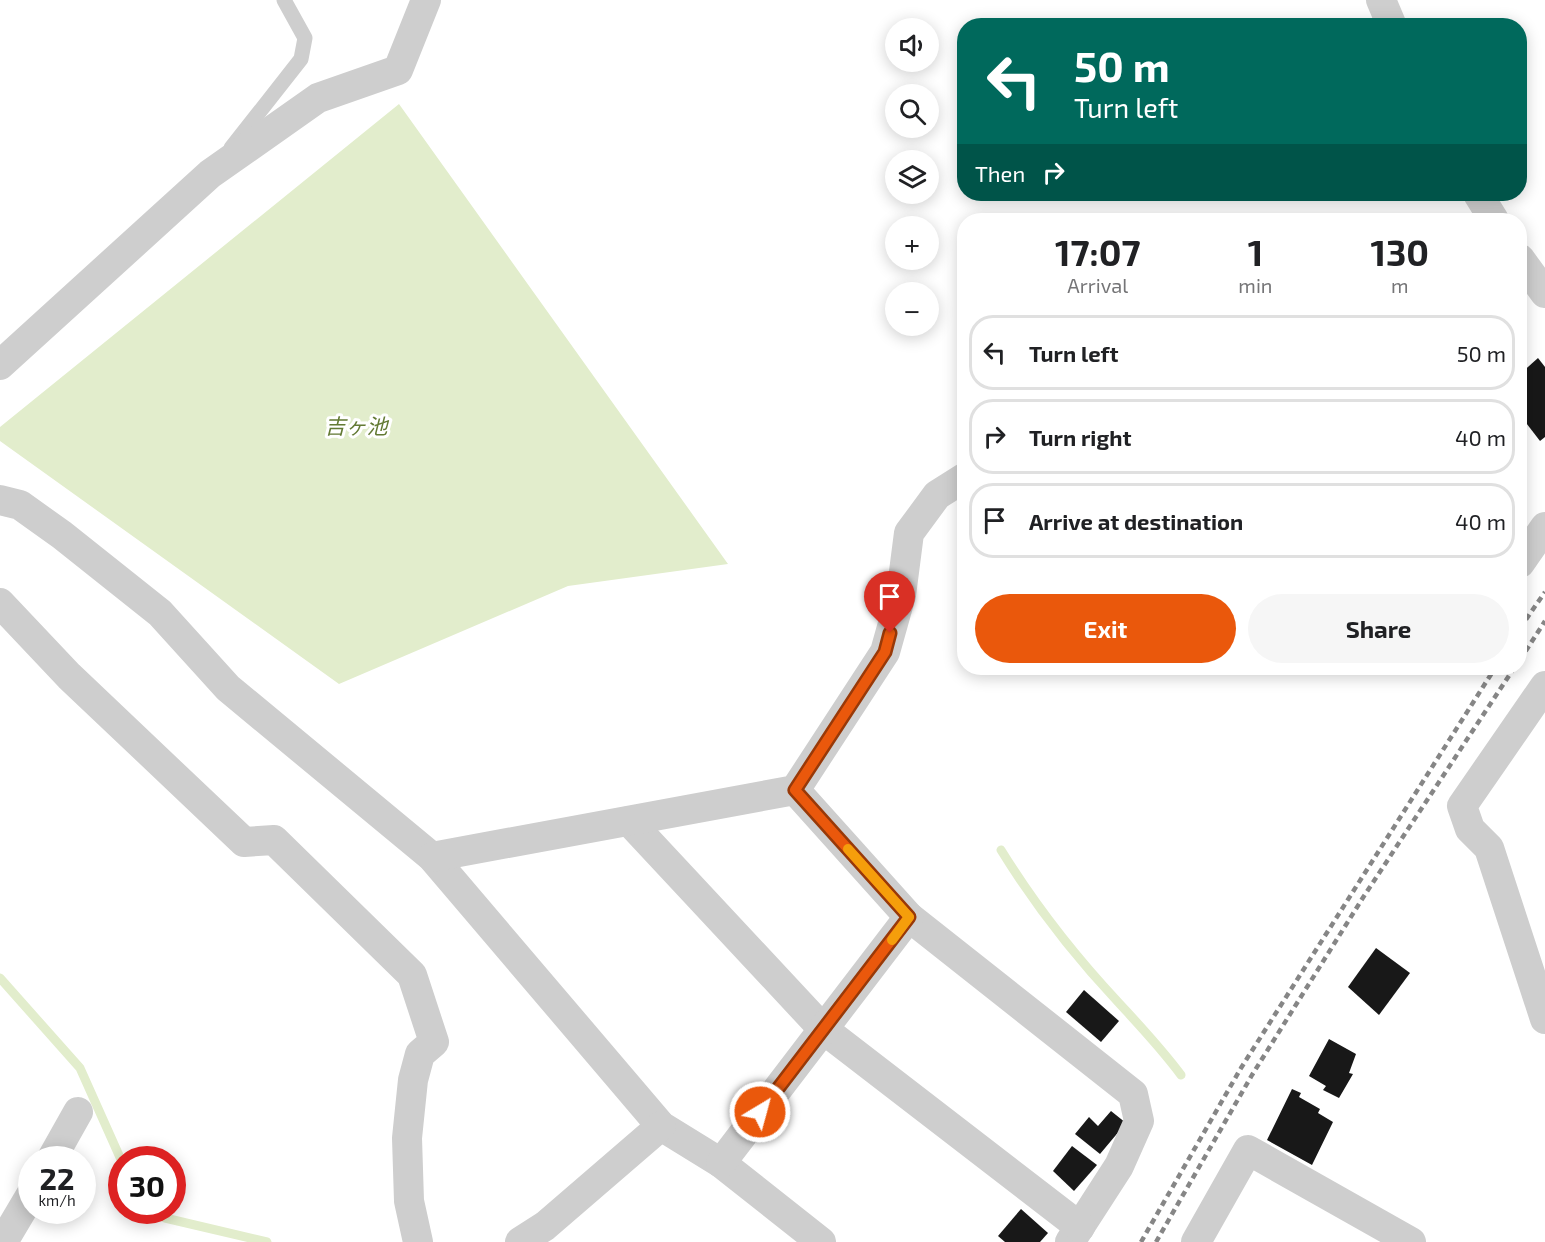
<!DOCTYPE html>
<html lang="en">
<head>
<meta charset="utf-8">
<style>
  body { margin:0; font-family:"Exo 2","Noto Sans JP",sans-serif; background:#f6f6f6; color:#202124; height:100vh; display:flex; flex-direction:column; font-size:22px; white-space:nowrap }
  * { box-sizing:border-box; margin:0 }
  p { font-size:20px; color:#757577 }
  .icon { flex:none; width:33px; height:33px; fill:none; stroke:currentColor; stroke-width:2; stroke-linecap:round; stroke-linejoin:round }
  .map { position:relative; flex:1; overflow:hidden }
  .panel { position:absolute; left:957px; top:213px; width:570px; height:462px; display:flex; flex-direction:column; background:#fff; border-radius:24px; box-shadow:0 3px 15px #0003 }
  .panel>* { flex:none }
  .guide { position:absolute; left:957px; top:18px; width:570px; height:183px; border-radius:24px; box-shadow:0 3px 15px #0003; background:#00695c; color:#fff; overflow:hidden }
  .fabs { position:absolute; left:885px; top:18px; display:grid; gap:12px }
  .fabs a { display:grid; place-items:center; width:54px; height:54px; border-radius:50%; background:#fff; box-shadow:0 3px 15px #0003; font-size:30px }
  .speed { position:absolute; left:18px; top:1146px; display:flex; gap:12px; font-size:30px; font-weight:700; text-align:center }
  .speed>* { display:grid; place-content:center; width:78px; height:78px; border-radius:50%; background:#fff; box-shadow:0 3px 15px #0003; line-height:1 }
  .speed small { font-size:15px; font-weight:400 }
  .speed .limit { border:9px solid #d22; background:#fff; color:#111 }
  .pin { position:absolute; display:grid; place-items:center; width:51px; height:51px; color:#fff; margin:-62px -26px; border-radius:50% 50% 50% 0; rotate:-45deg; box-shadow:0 0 6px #0007 }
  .pin .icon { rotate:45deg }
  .me { position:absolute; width:66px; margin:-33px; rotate:37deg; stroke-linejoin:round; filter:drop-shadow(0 0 4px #0008) }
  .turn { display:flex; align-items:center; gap:21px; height:126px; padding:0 18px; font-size:27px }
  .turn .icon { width:78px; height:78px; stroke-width:2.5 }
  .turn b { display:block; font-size:42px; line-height:51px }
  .then { display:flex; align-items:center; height:57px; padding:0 18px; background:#0003; gap:12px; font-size:22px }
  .eta { display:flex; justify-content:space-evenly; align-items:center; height:102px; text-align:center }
  .eta b { font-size:36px; font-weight:700; line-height:42px }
  .primary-button { display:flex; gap:12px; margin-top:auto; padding:12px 18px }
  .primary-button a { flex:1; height:69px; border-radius:36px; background:#ea580c; color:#fff; font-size:24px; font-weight:700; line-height:69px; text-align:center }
  .primary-button a+a { background:#f6f6f6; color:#202124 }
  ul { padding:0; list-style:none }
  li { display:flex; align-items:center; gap:18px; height:75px; margin:0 12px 9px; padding:0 6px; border:3px solid #e0e0e0; border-radius:24px }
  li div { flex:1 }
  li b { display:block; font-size:22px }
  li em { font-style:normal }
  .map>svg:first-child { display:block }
  .water { fill:#e2edcc }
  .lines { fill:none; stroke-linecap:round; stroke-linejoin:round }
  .stream { stroke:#e2edcc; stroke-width:9 }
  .building { fill:#181818 }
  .service { stroke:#cecece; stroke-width:15 }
  .minor { stroke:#cecece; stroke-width:30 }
  .rail { stroke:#868686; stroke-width:4.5; stroke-dasharray:6 4.5; stroke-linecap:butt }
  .route-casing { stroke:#983908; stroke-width:15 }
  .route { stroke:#ea580c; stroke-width:10 }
  .slow { stroke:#f59e0b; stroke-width:10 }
  .labels { text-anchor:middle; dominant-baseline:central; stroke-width:6; stroke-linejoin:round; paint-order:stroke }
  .water-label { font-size:21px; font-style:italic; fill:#637a34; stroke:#fff }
</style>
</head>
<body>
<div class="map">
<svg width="1545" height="1242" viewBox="0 0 1545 1242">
  <rect width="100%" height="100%" fill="#fff"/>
  <path class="water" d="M399 104 728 564 568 586 339 684 0 441V427Z"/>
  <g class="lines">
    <g class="stream">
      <path d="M1001 850C1035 905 1073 954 1118 1002 1140 1026 1161 1048 1181 1075"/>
      <path d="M0 978 80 1068 122 1162"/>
      <path d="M159 1210 165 1218 267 1242"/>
    </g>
  </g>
  <g class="building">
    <path d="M1538 358 1545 367V437L1540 441 1520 415V374Z"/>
    <path d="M1376 948 1410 973 1379 1015 1348 987Z"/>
    <path d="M1084 990 1119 1021 1101 1042 1066 1012Z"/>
    <path d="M1329 1039 1356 1054 1349 1073 1353 1074 1339 1098 1323 1090 1326 1086 1309 1076Z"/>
    <path d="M1292 1089 1301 1093 1299 1097 1320 1109 1318 1113 1333 1122 1312 1165 1267 1140Z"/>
    <path d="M1111 1111 1126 1123 1100 1154 1075 1134 1089 1117 1098 1126Z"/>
    <path d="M1072 1146 1097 1165 1074 1191 1053 1171Z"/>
    <path d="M1021 1209 1048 1233 1040 1242H1005L998 1236Z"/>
  </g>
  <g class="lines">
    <path class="service" d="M231 148 301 59 305 38 284 0"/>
    <g class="minor">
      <path d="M1381 0 1392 26"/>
      <path d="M1478 194 1494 220"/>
      <path d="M1520 259 1545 293"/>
      <path d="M0 365 210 174 318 98 398 70 426 0"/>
      <path d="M0 500 20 505 62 535 160 613 228 688 432 857 661 1126 721 1163 821 1242"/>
      <path d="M1520 563 1545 527"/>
      <path d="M0 603 69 676 244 842 274 840 412 975 434 1042 420 1054 413 1080 407 1138 409 1201 418 1242"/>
      <path d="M1545 686 1462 806 1470 829 1489 848 1545 1019"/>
      <path d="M795 790 909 917 1133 1094 1139 1121 1119 1166 1070 1242"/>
      <path d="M629 821 823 1029 1080 1227"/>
      <path d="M432 857 795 790 885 652 901 595 909 533 937 495 964 478"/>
      <path d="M51 1160 78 1112"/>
      <path d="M721 1163 909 917"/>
      <path d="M3 1242 32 1193"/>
      <path d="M520 1242 545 1226 661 1126"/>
      <path d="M1196 1242 1248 1150 1411 1242"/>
    </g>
    <g class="rail">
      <path d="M1520 628 1545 592"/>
      <path d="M1520 660 1545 621"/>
      <path d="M1141 1242 1241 1068 1495 668"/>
      <path d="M1156 1242 1252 1075 1364 896 1514 668"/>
    </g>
  </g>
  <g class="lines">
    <g class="route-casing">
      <path id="route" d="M760 1112 909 917 795 790 885 652 890 633"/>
    </g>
    <use href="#route" class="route"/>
    <path class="slow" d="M848 849 909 917 892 940"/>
  </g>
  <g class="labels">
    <g class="water-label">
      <text x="356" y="425">吉ヶ池</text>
    </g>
  </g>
</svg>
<div class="fabs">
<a><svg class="icon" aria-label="sound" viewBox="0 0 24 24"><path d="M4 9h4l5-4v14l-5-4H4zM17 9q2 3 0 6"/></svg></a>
<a><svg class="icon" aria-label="search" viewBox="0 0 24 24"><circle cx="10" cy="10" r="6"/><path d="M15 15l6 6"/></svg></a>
<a><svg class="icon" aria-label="layers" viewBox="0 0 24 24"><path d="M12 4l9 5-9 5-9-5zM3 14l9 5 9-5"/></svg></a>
<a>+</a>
<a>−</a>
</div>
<div class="speed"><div>22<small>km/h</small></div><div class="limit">30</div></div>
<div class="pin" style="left:890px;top:633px;background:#d93025"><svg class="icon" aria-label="arrive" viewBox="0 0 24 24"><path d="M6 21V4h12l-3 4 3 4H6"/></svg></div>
<svg class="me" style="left:760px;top:1112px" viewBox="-20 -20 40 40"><circle r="17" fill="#ea580c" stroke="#fff" stroke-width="3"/><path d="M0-11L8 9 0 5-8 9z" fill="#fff"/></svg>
<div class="guide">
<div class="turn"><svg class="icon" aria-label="left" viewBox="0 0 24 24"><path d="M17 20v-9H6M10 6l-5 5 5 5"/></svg><div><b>50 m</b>Turn left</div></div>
<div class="then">Then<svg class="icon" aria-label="right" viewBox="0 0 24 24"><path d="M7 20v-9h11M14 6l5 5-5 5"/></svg></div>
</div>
<section class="panel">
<div class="eta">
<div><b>17:07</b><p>Arrival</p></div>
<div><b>1</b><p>min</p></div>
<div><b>130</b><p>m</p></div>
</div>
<ul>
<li><svg class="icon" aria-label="left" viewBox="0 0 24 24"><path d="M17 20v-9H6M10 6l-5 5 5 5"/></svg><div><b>Turn left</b></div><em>50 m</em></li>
<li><svg class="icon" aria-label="right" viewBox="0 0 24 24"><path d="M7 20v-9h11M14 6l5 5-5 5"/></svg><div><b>Turn right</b></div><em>40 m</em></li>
<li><svg class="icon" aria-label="arrive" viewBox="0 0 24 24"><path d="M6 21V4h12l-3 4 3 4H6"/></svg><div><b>Arrive at destination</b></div><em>40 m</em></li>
</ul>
<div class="primary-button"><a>Exit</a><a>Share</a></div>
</section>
</div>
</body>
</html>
